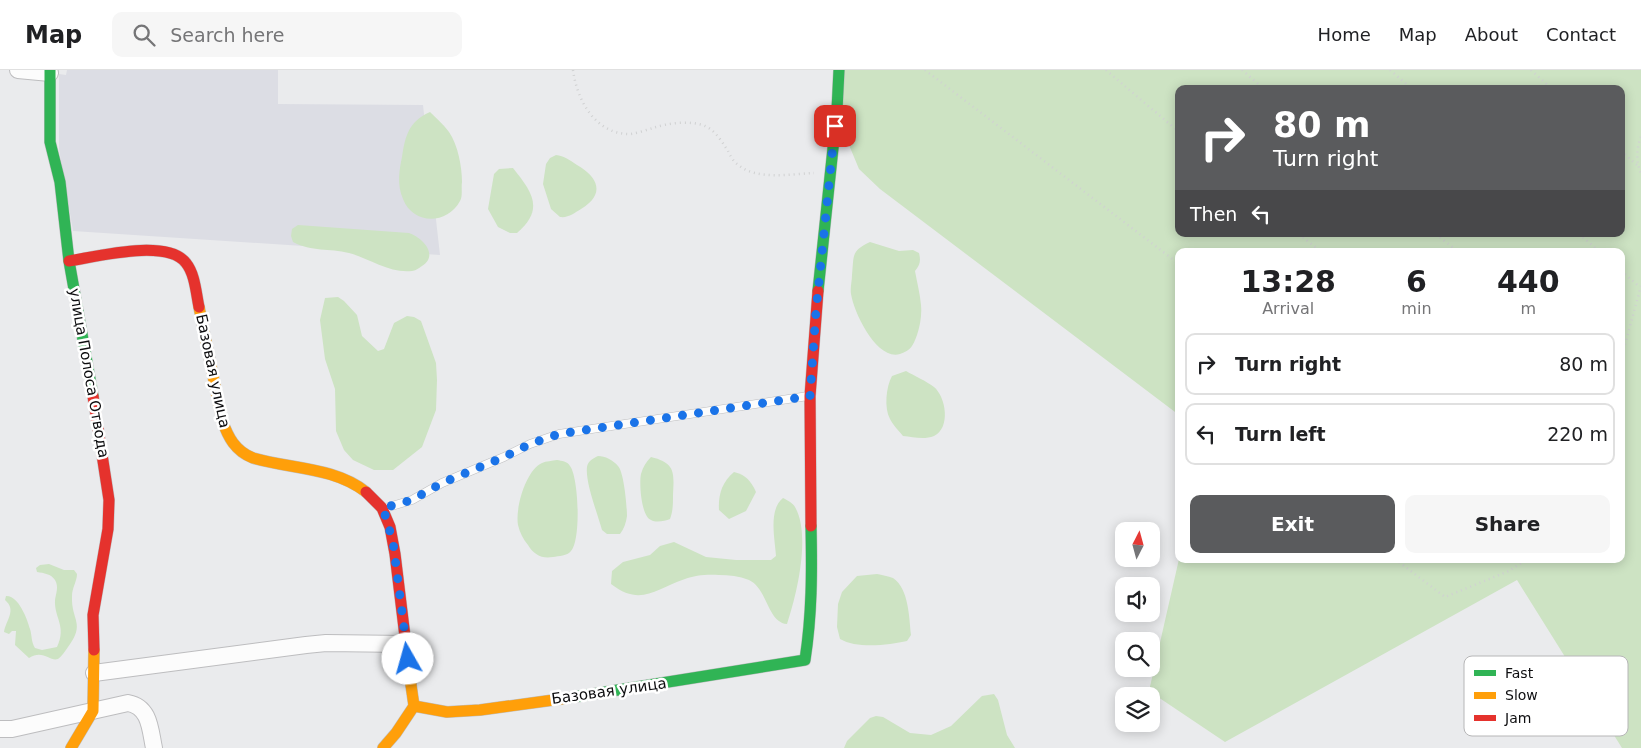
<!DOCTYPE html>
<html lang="en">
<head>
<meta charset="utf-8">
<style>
  body { margin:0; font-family:"DejaVu Sans",sans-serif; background:#f6f6f6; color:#202124; height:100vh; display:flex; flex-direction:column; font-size:19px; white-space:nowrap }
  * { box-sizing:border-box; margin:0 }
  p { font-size:16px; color:#757577 }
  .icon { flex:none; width:28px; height:28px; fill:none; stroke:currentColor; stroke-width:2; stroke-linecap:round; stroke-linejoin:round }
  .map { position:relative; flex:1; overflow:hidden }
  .sheet { position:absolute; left:1175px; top:178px; width:450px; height:315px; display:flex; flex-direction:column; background:#fff; border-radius:10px; box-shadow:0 2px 12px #0003 }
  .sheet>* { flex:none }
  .top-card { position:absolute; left:1175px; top:15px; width:450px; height:152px; border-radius:10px; box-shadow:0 2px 12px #0003; background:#5a5b5d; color:#fff; overflow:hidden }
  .needle { width:32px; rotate:6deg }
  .controls { position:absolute; left:1115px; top:452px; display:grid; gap:10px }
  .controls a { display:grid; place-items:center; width:45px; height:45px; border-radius:10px; background:#fff; box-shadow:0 2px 12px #0003; font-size:25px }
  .pin { position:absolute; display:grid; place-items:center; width:42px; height:42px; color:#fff; margin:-21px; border-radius:10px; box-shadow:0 2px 8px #0006 }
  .me { position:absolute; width:55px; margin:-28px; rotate:353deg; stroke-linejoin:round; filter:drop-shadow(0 0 4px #0008) }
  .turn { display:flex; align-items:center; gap:18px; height:105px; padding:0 15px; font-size:22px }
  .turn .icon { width:65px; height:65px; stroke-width:2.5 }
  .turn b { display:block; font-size:35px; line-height:42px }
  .then { display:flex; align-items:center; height:48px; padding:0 15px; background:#0003; gap:10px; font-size:19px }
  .eta { display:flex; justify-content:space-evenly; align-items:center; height:85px; text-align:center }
  .eta b { font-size:30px; font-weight:700; line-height:35px }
  .action { display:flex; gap:10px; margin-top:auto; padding:10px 15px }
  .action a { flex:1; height:58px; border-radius:10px; background:#5a5b5d; color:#fff; font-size:20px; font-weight:700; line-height:58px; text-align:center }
  .action a+a { background:#f6f6f6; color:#202124 }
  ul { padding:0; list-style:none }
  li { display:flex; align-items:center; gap:15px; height:62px; margin:0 10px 8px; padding:0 5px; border:2px solid #e0e0e0; border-radius:10px }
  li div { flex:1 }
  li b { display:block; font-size:19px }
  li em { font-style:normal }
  header { display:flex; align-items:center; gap:30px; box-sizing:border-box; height:70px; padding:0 25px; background:#fff; border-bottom:1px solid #e0e0e0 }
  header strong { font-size:24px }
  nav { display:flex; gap:28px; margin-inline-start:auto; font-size:18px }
  .search { width:350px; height:45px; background:#f6f6f6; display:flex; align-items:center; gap:12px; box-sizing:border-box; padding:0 18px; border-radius:10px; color:#757577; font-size:19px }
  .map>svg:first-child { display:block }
  .built { fill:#dcdde4 }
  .green { fill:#cde3c3; fill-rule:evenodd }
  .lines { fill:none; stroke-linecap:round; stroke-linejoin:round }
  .lane-casing { stroke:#bdbdbf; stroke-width:9 }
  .street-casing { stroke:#bdbdbf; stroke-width:18 }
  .fast-casing { stroke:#bdbdbf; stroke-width:12 }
  .slow-casing { stroke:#bdbdbf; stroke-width:12 }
  .jam-casing { stroke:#bdbdbf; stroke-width:12 }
  .path { stroke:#d0d1d2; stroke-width:2.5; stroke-dasharray:1 4; stroke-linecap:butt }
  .lane { stroke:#fcfcfc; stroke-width:8 }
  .street { stroke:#fcfcfc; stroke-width:16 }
  .fast { stroke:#30b455; stroke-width:11 }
  .slow { stroke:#ff9f0a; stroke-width:11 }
  .jam { stroke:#e5322d; stroke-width:11 }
  .route { stroke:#1a73e8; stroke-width:9; stroke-dasharray:0 16.2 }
  .labels { text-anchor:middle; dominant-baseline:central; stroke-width:5; stroke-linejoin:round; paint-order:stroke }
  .street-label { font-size:15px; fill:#0d0d0f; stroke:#fff }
  .key { fill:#fff; stroke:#b6b6b7; stroke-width:1 }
  .key-label { font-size:14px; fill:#0d0d0f }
</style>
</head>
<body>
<header>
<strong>Map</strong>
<div class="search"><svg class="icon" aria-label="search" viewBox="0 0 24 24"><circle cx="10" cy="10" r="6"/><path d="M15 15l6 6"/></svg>Search here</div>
<nav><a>Home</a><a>Map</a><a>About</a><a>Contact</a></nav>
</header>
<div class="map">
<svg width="1641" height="678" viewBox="0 0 1641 678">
  <rect width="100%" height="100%" fill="#eaebed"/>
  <path class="built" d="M67 0H278V34L423 35 440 185 73 161 59 79V4L66 5Z"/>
  <g class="green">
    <path d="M839 0H1641V678H1622L1517 510 1225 672 1149 621 1179 489H1621V181H1179V345L880 119 859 99 849 75 837 40ZM1179 19H1621V164H1179Z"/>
    <path d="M430 42C436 48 443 54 449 62 458 75 462 97 462 112 461 118 463 126 460 131 447 155 413 155 403 129 397 115 399 101 402 87 405 66 409 51 430 42Z"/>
    <path d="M556 85C564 86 570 90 577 95 598 107 606 124 581 139 574 143 569 148 560 147L551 139 543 114 546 94 550 88Z"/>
    <path d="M513 98C532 122 545 139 517 163H510L498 157 488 139 494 104 499 99Z"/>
    <path d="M298 155 409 163C423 168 439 185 422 196 419 198 415 201 412 201 391 204 368 188 349 183 329 178 312 182 293 172L291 166 292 159Z"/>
    <path d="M870 172 899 181 913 180 919 183C921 191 920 195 915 201 917 212 920 224 921 235 922 245 920 256 917 265 913 276 911 280 900 284 877 291 854 243 851 224 850 218 852 211 852 205 854 185 851 181 870 172Z"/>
    <path d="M338 227 344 231 357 245 362 266 378 281 384 279 394 253 407 246 414 247 421 251 436 293 437 310 436 340 422 377 393 400H374L353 390 344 380 336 361 335 319 325 289 320 250 325 228Z"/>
    <path d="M906 301C915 306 926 311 934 317 946 327 951 358 934 366 924 370 913 367 903 366 899 361 893 355 890 349 884 338 886 317 892 306Z"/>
    <path d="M598 386C605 386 613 390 618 396 624 402 627 437 627 446 626 453 624 459 620 464H607L602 460C598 445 585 412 587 397 588 391 592 389 598 386Z"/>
    <path d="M651 387C676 393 674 403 673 425 673 434 673 441 670 449 665 451 656 453 651 450 641 446 639 413 641 404 643 397 646 392 651 387Z"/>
    <path d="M557 390C562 391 567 391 570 396 579 408 581 471 571 481 567 486 559 486 553 487 542 489 534 485 528 475 523 469 520 463 518 455 515 438 526 400 542 393 546 391 552 391 557 390Z"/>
    <path d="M734 402C746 405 751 411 756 422L746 441 729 449 719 440C718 425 722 412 734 402Z"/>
    <path d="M783 428C787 430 793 433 795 437 811 465 797 524 787 554 767 552 768 519 749 510 739 506 729 505 719 505 709 504 694 505 685 509 655 519 641 537 611 514L612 501 623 492 650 485 660 476 674 472 706 487 736 490H771L776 486C775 469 768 440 783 428Z"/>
    <path d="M49 494 64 500H74L77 504C77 511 72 518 72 526 71 551 86 553 68 577 65 581 62 586 58 589 50 592 43 579 29 588L15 575 16 561H12L9 564 4 562C6 550 17 540 5 530L6 526C18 525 27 548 30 559 32 565 31 572 35 578L42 580 57 577C67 556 54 548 55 530 56 523 59 517 55 510 51 504 44 503 37 502L36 498 40 495Z"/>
    <path d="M877 504C882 505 888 506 893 508 909 519 909 547 911 565L907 571C889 575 857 579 840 569L837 557 838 534 842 522 857 506Z"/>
    <path d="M994 624 998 630 1007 665 1015 678H844L847 671 870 648 876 646 883 647 910 663 931 665 951 656 982 626Z"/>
  </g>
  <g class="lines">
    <g class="lane-casing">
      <path id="lane" d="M385 438 412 430 442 413 504 387 530 374 559 364 808 326"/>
    </g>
    <g class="street-casing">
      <g id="street">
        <path d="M18 0 50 3"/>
        <path d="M94 603 306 575 326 573 405 574"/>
        <path d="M0 659H12L128 633C150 637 150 659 154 678"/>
      </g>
    </g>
    <g class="fast-casing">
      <g id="fast">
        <path d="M50 0V72L60 112 69 191 93 326"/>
        <path d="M818 221 837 40 839 0"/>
        <path d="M568 628 805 590C812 544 812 502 811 456"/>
      </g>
    </g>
    <g class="slow-casing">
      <g id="slow">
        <path d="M199 237 222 350C228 367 235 381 253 388 291 399 334 397 366 422"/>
        <path d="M414 636 447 642 480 640 568 628"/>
        <path d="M71 678 93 641 94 580"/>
        <path d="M383 678 396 663 414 636 410 608"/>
      </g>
    </g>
    <g class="jam-casing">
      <g id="jam">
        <path d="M69 191C95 187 167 168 186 193 195 204 196 223 199 237"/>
        <path d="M93 326 109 430 108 459 93 545 94 580"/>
        <path d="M366 422 382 438 390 457 395 484 410 608"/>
        <path d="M811 456 810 326 818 221"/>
      </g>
    </g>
    <g class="path">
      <path d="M573 0C577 31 596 65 631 64 638 63 646 60 653 58 668 53 690 50 705 56 716 61 722 72 728 81 730 85 733 91 737 94 757 111 789 104 814 103"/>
      <path d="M925 0 1179 194"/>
      <path d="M1106 0 1179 62"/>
      <path d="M1242 0 1264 19"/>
      <path d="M1390 0 1412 19"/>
      <path d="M1531 0 1552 19"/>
      <path d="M1641 67C1636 78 1636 93 1641 103"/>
      <path d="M1621 81 1637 95"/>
      <path d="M1299 164 1320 181"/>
      <path d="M1436 164 1457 181"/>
      <path d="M1579 164 1599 181"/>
      <path d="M1621 201 1640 217"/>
      <path d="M1621 289 1641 216"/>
      <path d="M1395 489 1445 527 1509 501 1527 489"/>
    </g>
    <use href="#lane" class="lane"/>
    <use href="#street" class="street"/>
    <use href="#fast" class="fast"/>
    <use href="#slow" class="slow"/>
    <use href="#jam" class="jam"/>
  </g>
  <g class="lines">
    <path class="route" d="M408 589 393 472 383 438 412 430 442 413 504 387 530 374 559 364 810 326 816 241 835 56"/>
  </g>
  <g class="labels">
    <g class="street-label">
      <text transform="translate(213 301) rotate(78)">Базовая улица</text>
      <text transform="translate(89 303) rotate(80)">улица Полоса Отвода</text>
      <text transform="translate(609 621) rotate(-8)">Базовая улица</text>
    </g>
  </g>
  <rect x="1464" y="586" width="164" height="80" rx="8" class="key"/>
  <rect x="1474" y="600" width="22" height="6" fill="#30b455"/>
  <rect x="1474" y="622" width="22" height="7" fill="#ff9f0a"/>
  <rect x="1474" y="645" width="22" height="6" fill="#e5322d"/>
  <g class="key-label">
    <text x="1505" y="608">Fast</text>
    <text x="1505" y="630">Slow</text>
    <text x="1505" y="653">Jam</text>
  </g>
</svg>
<div class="controls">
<a><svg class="needle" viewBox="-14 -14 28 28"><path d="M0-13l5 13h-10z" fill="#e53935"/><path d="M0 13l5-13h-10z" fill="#757577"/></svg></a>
<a><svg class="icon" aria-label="sound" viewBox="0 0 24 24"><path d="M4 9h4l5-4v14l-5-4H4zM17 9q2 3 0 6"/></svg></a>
<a><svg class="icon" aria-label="search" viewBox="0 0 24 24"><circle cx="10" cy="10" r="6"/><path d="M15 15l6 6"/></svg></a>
<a><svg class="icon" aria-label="layers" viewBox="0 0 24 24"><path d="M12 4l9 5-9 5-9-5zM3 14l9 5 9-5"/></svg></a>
</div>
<div class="pin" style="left:835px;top:56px;background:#d93025"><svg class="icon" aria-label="arrive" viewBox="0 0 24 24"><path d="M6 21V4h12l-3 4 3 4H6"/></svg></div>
<svg class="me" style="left:408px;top:589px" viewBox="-20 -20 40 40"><circle r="19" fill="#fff"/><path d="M0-13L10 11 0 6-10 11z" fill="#1a73e8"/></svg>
<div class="top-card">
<div class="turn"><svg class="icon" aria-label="right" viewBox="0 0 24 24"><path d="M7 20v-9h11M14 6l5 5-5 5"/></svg><div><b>80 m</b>Turn right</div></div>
<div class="then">Then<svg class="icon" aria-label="left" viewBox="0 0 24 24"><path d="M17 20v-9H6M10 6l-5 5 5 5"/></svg></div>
</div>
<section class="sheet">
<div class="eta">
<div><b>13:28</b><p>Arrival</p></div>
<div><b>6</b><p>min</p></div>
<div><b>440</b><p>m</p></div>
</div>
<ul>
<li><svg class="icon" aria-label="right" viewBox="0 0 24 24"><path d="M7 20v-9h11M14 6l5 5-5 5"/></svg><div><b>Turn right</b></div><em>80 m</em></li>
<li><svg class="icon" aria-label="left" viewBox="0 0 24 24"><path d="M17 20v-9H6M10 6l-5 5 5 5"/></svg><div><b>Turn left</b></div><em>220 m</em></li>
</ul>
<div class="action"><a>Exit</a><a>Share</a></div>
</section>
</div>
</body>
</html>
